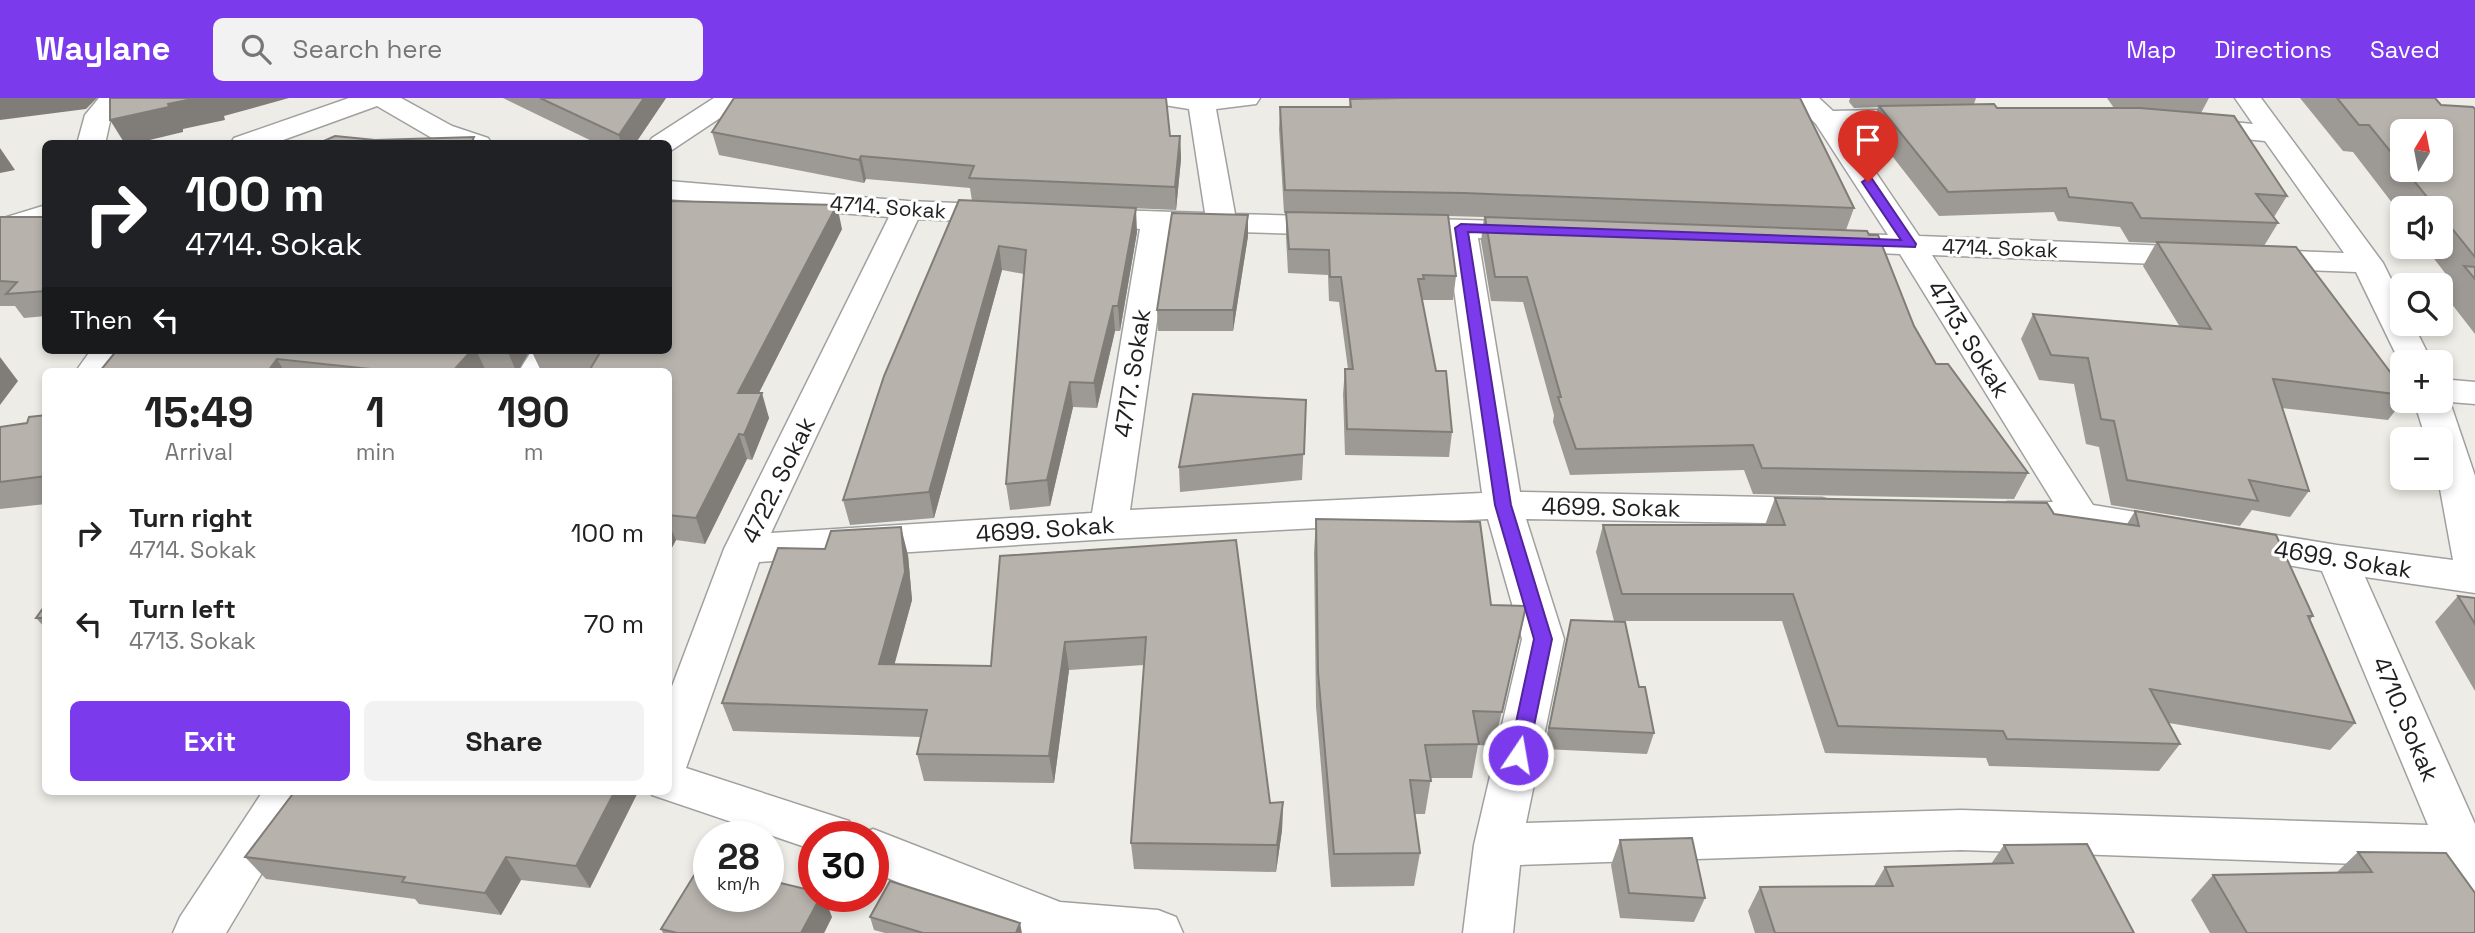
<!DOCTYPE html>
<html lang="en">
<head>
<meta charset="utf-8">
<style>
  body { margin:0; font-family:"Space Grotesk",sans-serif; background:#f2f2f2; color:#222; height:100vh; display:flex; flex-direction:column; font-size:26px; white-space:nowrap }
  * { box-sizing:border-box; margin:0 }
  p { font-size:23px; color:#767676 }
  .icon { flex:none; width:38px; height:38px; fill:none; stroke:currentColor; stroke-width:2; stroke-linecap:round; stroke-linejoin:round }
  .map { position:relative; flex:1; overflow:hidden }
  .drawer { position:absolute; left:42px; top:270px; width:630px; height:427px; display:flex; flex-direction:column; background:#fff; border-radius:10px; box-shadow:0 4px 10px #0003 }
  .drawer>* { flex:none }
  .top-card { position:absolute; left:42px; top:42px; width:630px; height:214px; border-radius:10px; box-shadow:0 4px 10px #0003; background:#202124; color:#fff; overflow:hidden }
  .needle { width:46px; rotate:10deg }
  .controls { position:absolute; left:2390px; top:21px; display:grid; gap:14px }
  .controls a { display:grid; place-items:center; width:63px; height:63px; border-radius:10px; background:#fff; box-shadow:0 4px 10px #0003; font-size:35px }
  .speed { position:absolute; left:693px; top:723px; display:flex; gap:14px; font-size:35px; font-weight:700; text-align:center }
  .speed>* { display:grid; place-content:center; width:91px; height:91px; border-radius:50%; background:#fff; box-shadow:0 4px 10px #0003; line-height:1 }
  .speed small { font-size:18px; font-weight:400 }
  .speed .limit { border:10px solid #d22; background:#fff; color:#111 }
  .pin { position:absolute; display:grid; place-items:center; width:60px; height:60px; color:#fff; margin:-72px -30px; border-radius:50% 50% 50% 0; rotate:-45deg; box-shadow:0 0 7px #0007 }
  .pin .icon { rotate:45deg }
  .me { position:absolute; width:77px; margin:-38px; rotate:12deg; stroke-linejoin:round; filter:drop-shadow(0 0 5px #0008) }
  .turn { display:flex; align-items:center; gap:24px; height:147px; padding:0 28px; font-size:32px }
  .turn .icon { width:91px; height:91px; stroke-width:2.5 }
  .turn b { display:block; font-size:49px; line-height:60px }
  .then { display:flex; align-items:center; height:66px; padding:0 28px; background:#0003; gap:14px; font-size:26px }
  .eta { display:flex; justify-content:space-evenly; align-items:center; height:119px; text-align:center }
  .eta b { font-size:42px; font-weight:600; line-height:49px }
  .action { display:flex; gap:14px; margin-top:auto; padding:14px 28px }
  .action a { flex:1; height:80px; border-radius:10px; background:#7c3aed; color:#fff; font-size:28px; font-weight:600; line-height:80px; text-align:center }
  .action a+a { background:#f2f2f2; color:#222 }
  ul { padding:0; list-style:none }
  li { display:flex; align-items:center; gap:21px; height:91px; padding:0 28px }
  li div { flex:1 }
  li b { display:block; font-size:26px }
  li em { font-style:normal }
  header { display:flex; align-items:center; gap:42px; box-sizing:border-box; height:98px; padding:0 35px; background:#7c3aed; color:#fff }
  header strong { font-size:33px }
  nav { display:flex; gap:38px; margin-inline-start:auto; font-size:24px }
  .search { width:490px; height:63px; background:#f2f2f2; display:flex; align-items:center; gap:18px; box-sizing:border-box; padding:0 24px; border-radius:10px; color:#767676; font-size:26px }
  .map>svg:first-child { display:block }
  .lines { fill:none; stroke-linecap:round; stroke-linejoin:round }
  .street-casing { stroke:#a0a0a0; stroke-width:3 }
  .street { fill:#fff; fill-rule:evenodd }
  .wall { fill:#9d9994; fill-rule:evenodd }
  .shaded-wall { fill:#807d78 }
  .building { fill:#b7b2ac; stroke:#807d78; stroke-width:2 }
  .route { fill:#7c3aed; stroke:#51269a; stroke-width:2 }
  .labels { text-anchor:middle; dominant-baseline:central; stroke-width:6; stroke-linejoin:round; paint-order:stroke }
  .far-street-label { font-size:21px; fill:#1f1f1f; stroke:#fff }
  .street-label { font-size:24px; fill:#1f1f1f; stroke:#fff }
</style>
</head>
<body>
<header>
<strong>Waylane</strong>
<div class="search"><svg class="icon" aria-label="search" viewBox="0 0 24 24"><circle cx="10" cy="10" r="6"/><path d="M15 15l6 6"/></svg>Search here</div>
<nav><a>Map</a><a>Directions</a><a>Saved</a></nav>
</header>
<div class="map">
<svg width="2475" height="835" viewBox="0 0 2475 835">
  <rect width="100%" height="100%" fill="#eeece6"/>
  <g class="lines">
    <g class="street-casing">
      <g id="street">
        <path d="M99 0H126L111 19 105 46H77L85 17Z"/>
        <path d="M349 0H401L452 28 488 40 492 46H449L432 40 377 8 272 46H230L234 40Z"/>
        <path d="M714 0H745L741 6 672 52 668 53V46H648L652 40Z"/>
        <path d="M1154 0H1260L1256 6 1216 11 1235 116 1337 119 1348 122 1352 128 1348 134 1337 137 1170 132 1130 412 1482 395 1447 140 1386 135 1382 129 1386 123 1397 120 1533 124 1544 127 1548 133 1544 139 1533 142 1478 140 1520 394 1822 400 1836 404 1841 413 1836 422 1822 426 1526 421 1564 541 1526 725 1961 712 2428 727 2322 473 2081 431 2008 430 1994 426 1989 417 1994 408 2008 404H2053L1900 156 1828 153 1817 150 1813 144 1817 138 1828 135 1888 137 1816 26 1790 0H1819L1833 13 1925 11 1935 13 1939 19 1935 25 1925 27 1845 29 1919 138 2344 155 2265 43 2192 36 2182 34 2178 28 2182 22 2192 20 2253 26 2235 0H2261L2383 165 2403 205V226H2413L2432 264H2403V271L2356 174 1932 157 2093 407 2337 447 2453 462 2438 380H2441V341H2426L2414 303H2441V281L2475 284V306L2450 304 2475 378V495L2365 479 2475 726V803L2458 796 2446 769 1961 752 1520 767 1513 835H1463L1474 747 1522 541 1488 421 1109 441 759 464 686 670 849 723 856 738 873 731 1060 804 1158 812 1176 819 1183 835H1021L873 774V738H814V752L652 697 650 693H668V599L724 451 889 119 668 101V83L908 103 1005 107 1016 110 1020 116 1016 122 1005 125 918 121 771 435 1092 415 1140 131 1072 126 1068 120 1072 114 1083 111 1205 115 1189 11 1158 6Z"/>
        <path d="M46 107V126L0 140V121Z"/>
        <path d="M91 252H125L110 273H76Z"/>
        <path d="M532 252H566L553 273H519Z"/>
        <path d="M263 693H311L226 835H173L180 819Z"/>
      </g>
    </g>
    <use href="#street" class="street"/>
  </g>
  <g class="wall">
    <path d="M503 0H666L635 46H598Z"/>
    <path d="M1398 0H1800L1854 110 1846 132 1914 228 1936 266 2028 375 2014 401 1753 396 1744 372 1570 377 1553 324 1554 317 1523 204 1491 203 1481 143 1484 119 1448 118 1456 178 1453 202H1422L1436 273 1452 334 1449 359 1345 357 1343 296 1345 271H1348L1339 204 1329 203 1328 177 1288 175 1286 138V115H1284L1279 31 1280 9H1349L1350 1Z"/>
    <path d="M1850 0H1976L1974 6 1997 10H2114L2107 0H2209L2201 15 2287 98 2274 119 2278 125 2264 148 2403 291V303L2388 322 2282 310 2309 393 2290 419 2252 412 2240 428 2111 407 2099 349 2086 346 2074 286 2039 282 2021 241 2033 216 2180 229 2143 168 2156 145 2129 144 2120 129 2058 123 2054 114 1939 118 1871 31 1878 9 1854 10 1849 4Z"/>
    <path d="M2300 0H2435L2441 7 2475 11V236L2444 196 2452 184 2425 149H2441V110H2403V119L2353 54 2343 53ZM2403 33 2441 72H2403Z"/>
    <path d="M712 34 1180 38 1181 61 1176 112 1107 109 1137 134 1120 233H1115L1097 310 1073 309 1050 408 1010 412 1006 386 1024 176 1002 172 934 420 850 427 843 402 972 103 970 90 866 81 864 85 719 57Z"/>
    <path d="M0 119H46V218L24 220 15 208H0Z"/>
    <path d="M842 131 759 295 769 320 752 362 747 361 705 446 676 442 668 457V273H541L531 252H668Z"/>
    <path d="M1248 138 1233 233H1158L1157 212Z"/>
    <path d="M117 252H530L518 273H100Z"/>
    <path d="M1306 302 1302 382 1180 394 1179 369Z"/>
    <path d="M46 317V406L0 411V329L27 325Z"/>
    <path d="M1775 400 2054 416 2127 426 2135 413 2313 518 2310 522 2355 625 2330 652 2169 625 2180 646 2159 673 1989 668 1986 660 1825 655 1782 523H1614L1596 454 1603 427H1765Z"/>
    <path d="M1316 421 1491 507 1526 508 1494 648 1478 647 1472 680H1431L1425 716H1415L1420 755 1414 788 1331 789 1316 608 1314 455Z"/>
    <path d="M1236 442 1270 705 1283 704 1282 732 1276 774 1134 771 1131 745 1144 567 1069 572 1054 685 924 683 917 656 921 639 733 633 722 605 908 457 912 502 894 566 991 568Z"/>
    <path d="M2458 498 2475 500V593L2435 524Z"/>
    <path d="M46 506V531L36 520Z"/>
    <path d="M1571 522 1639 589 1654 635 1647 656 1544 651Z"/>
    <path d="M295 693H638V694L590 790 521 782 501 817 419 806 415 801 266 781 245 759Z"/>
    <path d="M1620 742 1705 800 1694 824 1620 820 1611 767Z"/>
    <path d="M2004 747 2134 835H1755L1748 813 1760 789 1874 788 1885 769 1991 766Z"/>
    <path d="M2358 754 2475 835H2210L2191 802 2213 777 2336 775Z"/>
    <path d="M832 819 824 835H663L661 831Z"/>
    <path d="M870 819 1022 835H885L874 832Z"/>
  </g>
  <g class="shaded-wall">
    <path d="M0 0H97L86 11 0 22Z"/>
    <path d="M197 0H289L224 18 225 22 183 31V34L133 46H125L110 22 168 6Z"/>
    <path d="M644 0H666L635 46H621L619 37Z"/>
    <path d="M1180 38 1181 61 1176 112 1175 89Z"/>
    <path d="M0 50 15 72 0 75Z"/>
    <path d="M861 58 866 81 864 85 859 62Z"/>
    <path d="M837 107 842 131 746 320 738 295Z"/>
    <path d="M1136 110 1137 134 1120 233 1118 208Z"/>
    <path d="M1248 117V138L1233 233V212Z"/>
    <path d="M999 148 1002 172 934 420 929 394Z"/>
    <path d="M1113 208 1115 233 1097 310 1094 285Z"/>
    <path d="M472 252H476L486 273H453Z"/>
    <path d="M507 252H530L518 273H516Z"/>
    <path d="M0 259 18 283 0 307Z"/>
    <path d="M277 261 284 273H268Z"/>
    <path d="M1070 284 1073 309 1050 408 1047 382Z"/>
    <path d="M762 295 769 320 752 362 744 337Z"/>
    <path d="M739 336 747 361 705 446 696 420Z"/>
    <path d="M668 423 676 442 668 457Z"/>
    <path d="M901 429 908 457 912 502 887 594 879 566Z"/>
    <path d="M1526 508 1519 542 1494 648 1502 614Z"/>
    <path d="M1065 544 1069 572 1054 685 1049 658Z"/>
    <path d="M615 693H638V694L590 790 576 768Z"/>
    <path d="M1283 704 1282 732 1276 774 1277 747Z"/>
    <path d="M506 759 521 782 501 817 485 795Z"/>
    <path d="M821 798H824L832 819 824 835H801Z"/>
    <path d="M1020 825 1022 835H1016Z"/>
  </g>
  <g class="building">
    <path d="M110 0H197L168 6 169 9 110 22Z"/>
    <path d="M540 0H644L619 37Z"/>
    <path d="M734 0H1166L1170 38H1180L1175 89 969 80 974 68 861 58 859 62 712 34Z"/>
    <path d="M1403 0H1800L1854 110 1464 95 1285 92 1280 9H1351L1350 1Z"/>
    <path d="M2337 0H2435L2441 7 2473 9 2475 11V159L2441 117V110H2436L2405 72H2441V33H2403V69L2369 27H2359Z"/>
    <path d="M1994 6 1997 10H2140L2234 18 2287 98 2256 96 2278 125 2141 120 2132 105 2069 99 2066 90 1948 94 1879 8Z"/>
    <path d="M335 38 375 42 474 39 471 46H317Z"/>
    <path d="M959 102 1136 110 1118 208H1113L1094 285 1070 284 1047 382 1006 386 1026 152 999 148 929 394 843 402 884 278Z"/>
    <path d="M668 103 837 107 738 295H762L744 337 739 336 696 420 668 417V273H589L601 253 562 252H668Z"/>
    <path d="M1286 114 1448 117 1456 178 1423 177 1424 181H1418L1436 273H1446L1452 334 1347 331 1345 271H1353L1341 179H1330L1329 152 1289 151Z"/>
    <path d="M1172 115 1248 117 1233 212H1157Z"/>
    <path d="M0 119H46V193L6 196 17 184 0 183Z"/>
    <path d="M1485 119 1867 133 1869 137H1878L1914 228 1936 266H1948L2028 375 1762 370 1753 347 1576 351 1558 299H1561L1527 179H1495Z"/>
    <path d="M2157 144 2296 149 2403 291V297L2273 281 2309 393 2249 382 2258 403 2127 382 2114 323 2101 321 2088 260 2051 257 2033 216 2211 231Z"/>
    <path d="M2464 168 2475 169V181Z"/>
    <path d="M117 252H472L453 273H389L277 261 268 273H100Z"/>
    <path d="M1193 296 1306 302 1304 356 1179 369Z"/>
    <path d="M46 317V378L0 384V329L27 325 29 319Z"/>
    <path d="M1775 400 2047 405 2054 416 2139 428 2135 413 2276 437 2313 518H2308L2355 625 2150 591 2180 646 2007 641 2003 633 1838 628 1793 496H1622L1603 427H1785Z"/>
    <path d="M1316 421 1480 424 1491 507 1526 508 1502 614 1473 613 1479 646 1425 647 1431 683 1410 682 1420 755 1334 756 1318 574Z"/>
    <path d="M901 429 905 474 879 566 991 568 1000 458 1236 442 1270 705 1283 704 1277 747 1131 745 1146 539 1065 544 1049 658 917 656 927 612 722 605 778 450 825 451 831 433Z"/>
    <path d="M2458 498 2475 500V526Z"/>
    <path d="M46 506V520H36Z"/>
    <path d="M1571 522 1625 524 1639 589H1645L1654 635 1549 630Z"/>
    <path d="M295 693H615L576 768 506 759 485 795 402 784 405 779 245 759Z"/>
    <path d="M1692 740 1705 800 1629 795 1620 742Z"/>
    <path d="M2087 746 2134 835H1775L1760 789 1893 788 1885 769 2013 765 2004 747Z"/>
    <path d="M2358 754 2446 755 2475 795V835H2247L2213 777 2372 774Z"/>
    <path d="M701 766 709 767V798H768V782L814 793V798H821L801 835H677L661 831Z"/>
    <path d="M890 783 1020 825 1016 835H923L870 819Z"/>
  </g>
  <path class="route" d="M1868 80 1872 81 1916 146 1915 149 1468 134 1511 407 1552 541 1528 657 1525 662 1518 664 1511 662 1509 657 1534 541 1495 407 1455 130 1461 126 1901 142 1862 84Z"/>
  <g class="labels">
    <g class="far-street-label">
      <text transform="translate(888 109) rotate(4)">4714. Sokak</text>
      <text transform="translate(2000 150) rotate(2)">4714. Sokak</text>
    </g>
    <g class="street-label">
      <text transform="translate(1969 241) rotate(58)">4713. Sokak</text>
      <text transform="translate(1132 275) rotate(-81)">4717. Sokak</text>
      <text transform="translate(778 382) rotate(-64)">4722. Sokak</text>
      <text transform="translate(1611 409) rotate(1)">4699. Sokak</text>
      <text transform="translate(1045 431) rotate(-4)">4699. Sokak</text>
      <text transform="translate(2343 461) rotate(9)">4699. Sokak</text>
      <text transform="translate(2406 621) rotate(67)">4710. Sokak</text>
    </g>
  </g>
</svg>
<div class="controls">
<a><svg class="needle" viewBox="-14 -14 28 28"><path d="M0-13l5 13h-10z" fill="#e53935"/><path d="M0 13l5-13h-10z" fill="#767676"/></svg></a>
<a><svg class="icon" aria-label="sound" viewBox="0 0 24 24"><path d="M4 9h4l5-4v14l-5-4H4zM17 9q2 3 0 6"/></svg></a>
<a><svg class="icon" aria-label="search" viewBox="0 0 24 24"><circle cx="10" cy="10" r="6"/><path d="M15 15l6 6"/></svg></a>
<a>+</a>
<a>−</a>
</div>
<div class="speed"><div>28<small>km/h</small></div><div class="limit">30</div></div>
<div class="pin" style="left:1868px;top:84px;background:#d93025"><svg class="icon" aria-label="arrive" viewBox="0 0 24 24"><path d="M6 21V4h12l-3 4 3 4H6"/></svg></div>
<svg class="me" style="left:1518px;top:657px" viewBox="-20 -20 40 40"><circle r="17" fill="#7c3aed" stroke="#fff" stroke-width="3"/><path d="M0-11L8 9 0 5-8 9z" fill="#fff"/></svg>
<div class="top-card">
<div class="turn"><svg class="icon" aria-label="right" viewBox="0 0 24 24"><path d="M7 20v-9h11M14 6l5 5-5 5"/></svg><div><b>100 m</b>4714. Sokak</div></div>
<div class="then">Then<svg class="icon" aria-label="left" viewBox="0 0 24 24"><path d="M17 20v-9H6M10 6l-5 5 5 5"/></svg></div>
</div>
<section class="drawer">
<div class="eta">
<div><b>15:49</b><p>Arrival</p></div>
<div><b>1</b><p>min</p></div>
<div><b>190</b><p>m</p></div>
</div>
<ul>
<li><svg class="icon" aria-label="right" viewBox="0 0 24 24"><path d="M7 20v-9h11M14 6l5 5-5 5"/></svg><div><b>Turn right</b><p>4714. Sokak</p></div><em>100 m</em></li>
<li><svg class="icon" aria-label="left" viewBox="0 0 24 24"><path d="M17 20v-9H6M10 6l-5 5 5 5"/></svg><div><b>Turn left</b><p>4713. Sokak</p></div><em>70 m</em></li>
</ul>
<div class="action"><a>Exit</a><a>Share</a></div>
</section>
</div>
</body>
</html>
